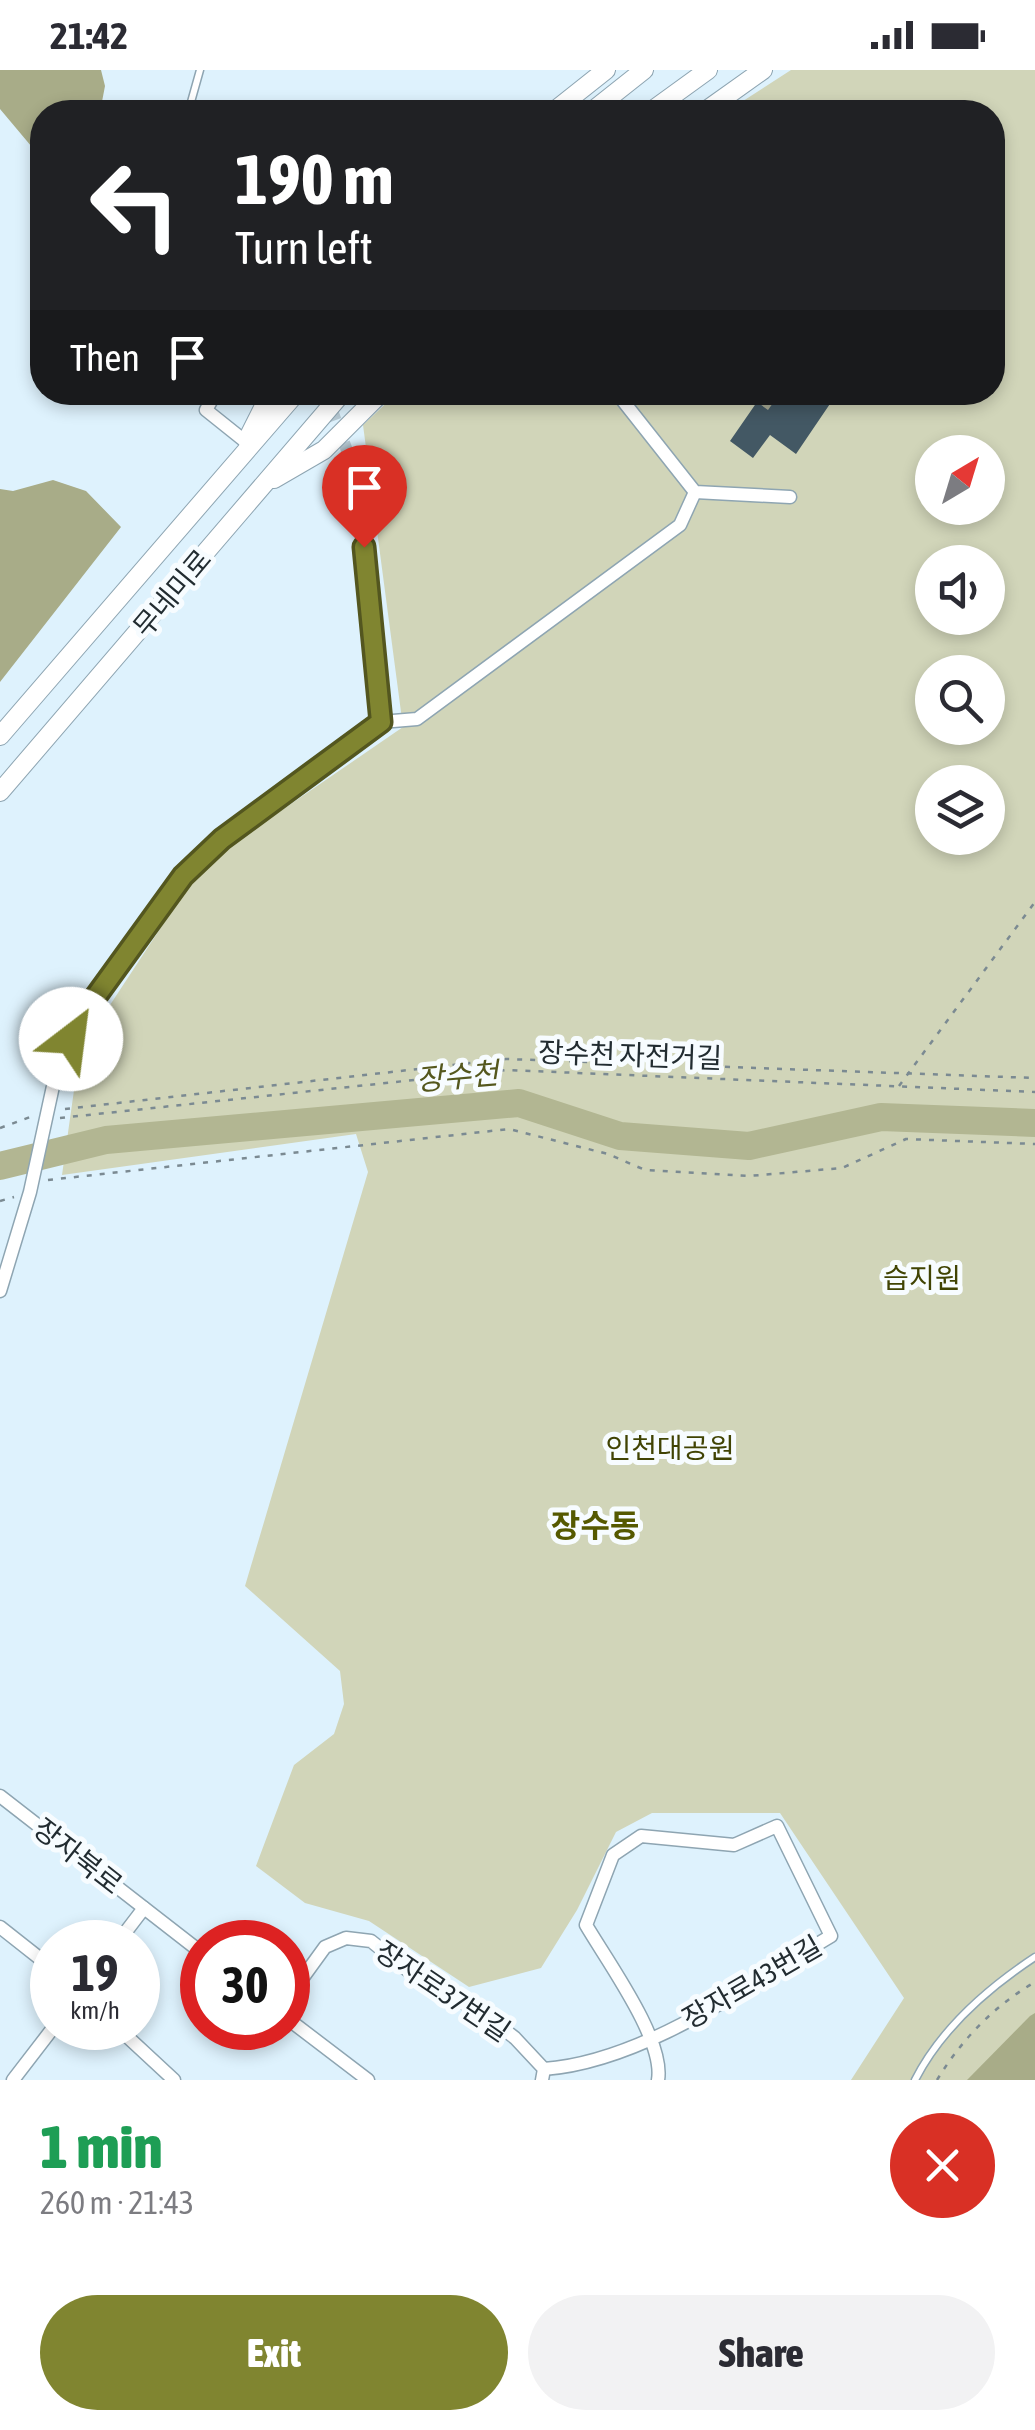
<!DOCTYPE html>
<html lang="en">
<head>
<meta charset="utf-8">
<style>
  body { margin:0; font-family:"Asap Condensed","Noto Sans KR",sans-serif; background:#f2f2f3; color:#2b2b33; height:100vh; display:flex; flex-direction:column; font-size:38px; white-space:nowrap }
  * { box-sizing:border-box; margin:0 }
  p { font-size:32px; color:#7c7c81 }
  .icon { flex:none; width:55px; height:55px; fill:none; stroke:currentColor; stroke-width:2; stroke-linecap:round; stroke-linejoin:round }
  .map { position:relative; height:2010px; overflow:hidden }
  .panel { display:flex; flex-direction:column; background:#fff; flex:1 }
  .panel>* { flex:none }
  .banner { position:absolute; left:30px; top:30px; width:975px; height:305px; border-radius:40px; box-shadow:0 5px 15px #0003; background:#202124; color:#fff; overflow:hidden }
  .needle { width:65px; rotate:38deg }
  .controls { position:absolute; left:915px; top:365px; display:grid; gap:20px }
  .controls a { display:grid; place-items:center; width:90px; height:90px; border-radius:50%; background:#fff; box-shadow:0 5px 15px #0003; font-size:50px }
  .speed { position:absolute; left:30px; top:1850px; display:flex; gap:20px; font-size:50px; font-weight:700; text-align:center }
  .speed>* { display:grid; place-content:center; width:130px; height:130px; border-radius:50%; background:#fff; box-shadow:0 5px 15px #0003; line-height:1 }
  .speed small { font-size:25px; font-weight:400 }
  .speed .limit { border:15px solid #d22; background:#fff; color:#111 }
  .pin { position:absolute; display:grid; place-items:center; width:85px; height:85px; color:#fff; margin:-102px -42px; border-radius:50% 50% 50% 0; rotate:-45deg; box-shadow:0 0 10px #0007 }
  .pin .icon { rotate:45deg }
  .me { position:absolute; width:110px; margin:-55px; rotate:30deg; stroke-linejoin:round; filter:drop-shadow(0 0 8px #0008) }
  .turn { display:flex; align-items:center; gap:35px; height:210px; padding:0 40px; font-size:45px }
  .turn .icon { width:130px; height:130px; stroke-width:2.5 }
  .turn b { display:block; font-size:70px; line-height:85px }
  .then { display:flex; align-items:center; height:95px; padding:0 40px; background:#0003; gap:20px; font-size:38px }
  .round { display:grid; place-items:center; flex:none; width:105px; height:105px; border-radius:52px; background:#f2f2f3 }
  .headline { display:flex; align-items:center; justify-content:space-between; height:170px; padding:0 40px }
  h1 { font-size:60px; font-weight:800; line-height:75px; color:#1e9e55 }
  .button { display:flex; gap:20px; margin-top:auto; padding:20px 40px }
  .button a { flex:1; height:115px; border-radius:60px; background:#808530; color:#fff; font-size:40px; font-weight:800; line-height:115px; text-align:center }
  .button a+a { background:#f2f2f3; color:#2b2b33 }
  .status { display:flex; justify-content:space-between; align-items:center; height:70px; padding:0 50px; background:#fff; direction:ltr }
  .status svg { height:28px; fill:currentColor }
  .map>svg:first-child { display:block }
  .green { fill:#d1d5b9; fill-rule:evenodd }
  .forest { fill:#a8ac88 }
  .shadow { fill:#0003 }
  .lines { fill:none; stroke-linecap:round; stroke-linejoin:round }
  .river { stroke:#b2b692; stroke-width:28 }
  .building { fill:#435864 }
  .street-tunnel { stroke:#b8cad4; stroke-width:12; stroke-dasharray:12 6; stroke-linecap:butt }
  .lane-casing { stroke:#8ea5b2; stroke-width:9 }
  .street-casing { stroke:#8ea5b2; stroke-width:15 }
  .secondary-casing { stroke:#8ea5b2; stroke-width:20 }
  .path { stroke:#7b8a92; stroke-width:2.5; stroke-dasharray:5 8; stroke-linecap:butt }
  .lane { stroke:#fff; stroke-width:6 }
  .street { stroke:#fff; stroke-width:12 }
  .secondary { stroke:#fff; stroke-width:18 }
  .route-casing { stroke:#53561f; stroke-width:25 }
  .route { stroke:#808530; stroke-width:18 }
  .labels { text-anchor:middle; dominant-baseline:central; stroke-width:10; stroke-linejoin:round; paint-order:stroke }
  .street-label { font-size:28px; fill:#222c31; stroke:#f7fcff }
  .park-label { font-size:28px; fill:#404303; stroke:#f7fcff }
  .water-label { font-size:30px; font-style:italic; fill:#54571d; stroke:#f7fcff }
  .quarter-label { font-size:32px; font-weight:bold; fill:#555900; stroke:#f7fcff }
</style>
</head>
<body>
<div class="status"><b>21:42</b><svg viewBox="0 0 49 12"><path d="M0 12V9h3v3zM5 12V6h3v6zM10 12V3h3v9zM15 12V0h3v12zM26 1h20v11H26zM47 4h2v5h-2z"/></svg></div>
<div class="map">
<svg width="1035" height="2010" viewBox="0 0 1035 2010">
  <rect width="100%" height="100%" fill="#def2fd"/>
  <path class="green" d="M791 0H1035V2010H851L904 1928 780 1743H652L616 1762 577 1840 541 1898 469 1917 369 1851 305 1833 256 1796 294 1695 334 1664 344 1634 340 1601 245 1516 368 1102 356 1064 62 1105 78 992 89 967 202 795 403 657 363 355 397 323 992 322V42H726ZM932 382H988V438H932ZM932 492H988V548H932ZM932 602H988V658H932ZM932 712H988V768H932Z"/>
  <g class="forest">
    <path d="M0 0H101L105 16 100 42H42V89L0 39Z"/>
    <path d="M53 410 86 421 121 457 0 612V419L13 421Z"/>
    <path d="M1035 1943V2010H967L1030 1946Z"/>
  </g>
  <path class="shadow" d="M784 322 796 325 798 322H838L796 381 759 334 767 326 776 333Z"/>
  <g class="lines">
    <path class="river" d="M0 1096 106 1070 519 1033 620 1066 749 1076 881 1047 1035 1053"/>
  </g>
  <path class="building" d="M795 322H838L796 384 770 365 753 388 730 371 757 332 768 340 778 326 788 333Z"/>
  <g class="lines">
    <path class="street-tunnel" d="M325 322 357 407"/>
    <g class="lane-casing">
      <g id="lane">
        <path d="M194 42 191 32 200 0"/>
        <path d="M915 2010C941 1959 988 1918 1035 1887"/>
      </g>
    </g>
    <g class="street-casing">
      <g id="street">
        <path d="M216 322 206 340 246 372"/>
        <path d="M616 322 695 422 790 427"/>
        <path d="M381 652 417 649 680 455 695 422"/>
        <path d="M0 1221 30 1122 55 1007 71 969 94 929 183 805 222 769 381 652 357 407"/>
        <path d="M0 1726 202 1883"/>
        <path d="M0 1857 52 1898"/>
        <path d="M118 1872 144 1838"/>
        <path d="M288 1928 325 1877 346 1868 371 1871 431 1919 478 1939 515 1968 544 1999 542 2010"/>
        <path d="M288 1949 368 2010"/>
        <path d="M118 1958 174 2010"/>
        <path d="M544 1999C643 1992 748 1915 831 1866L777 1756 734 1775 641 1766 613 1785 586 1855C607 1891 665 1970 658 2010"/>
        <path d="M13 2010 53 1958"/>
      </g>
    </g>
    <g class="secondary-casing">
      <g id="secondary">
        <path d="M553 42 606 0"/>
        <path d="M591 42 644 0"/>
        <path d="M650 42 708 0"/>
        <path d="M704 42 763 0"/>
        <path d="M247 370 271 322"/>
        <path d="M274 409 324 380 382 322"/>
        <path d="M0 666 297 322"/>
        <path d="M0 722 343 322"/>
      </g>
    </g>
    <g class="path">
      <path d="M899 1016 1035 832"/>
      <path d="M65 1039 506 989 1035 1008"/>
      <path d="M60 1048 507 1000 1035 1022"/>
      <path d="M0 1058 33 1046"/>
      <path d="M48 1110 509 1059 608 1084 645 1100 749 1106 842 1098 906 1069 1035 1074"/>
      <path d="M0 1131 14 1127"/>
      <path d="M937 2010C962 1969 994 1936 1035 1912"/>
    </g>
    <use href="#lane" class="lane"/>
    <use href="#street" class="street"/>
    <use href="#secondary" class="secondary"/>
  </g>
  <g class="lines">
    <g class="route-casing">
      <path id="route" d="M71 969 94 929 183 806 222 769 381 652 364 477"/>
    </g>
    <use href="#route" class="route"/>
  </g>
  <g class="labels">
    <g class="street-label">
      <text transform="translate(172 523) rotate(-50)">무네미로</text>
      <text transform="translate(630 985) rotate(2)">장수천 자전거길</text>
      <text transform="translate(78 1786) rotate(38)">장자북로</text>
      <text transform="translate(752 1912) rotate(-30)">장자로43번길</text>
      <text transform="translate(443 1921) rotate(34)">장자로37번길</text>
    </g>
    <g class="park-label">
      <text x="922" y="1208">습지원</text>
      <text x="670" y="1378">인천대공원</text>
    </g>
    <g class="water-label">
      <text transform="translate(457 1006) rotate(-5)">장수천</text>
    </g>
    <g class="quarter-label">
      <text x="595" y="1455">장수동</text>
    </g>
  </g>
</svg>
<div class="controls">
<a><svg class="needle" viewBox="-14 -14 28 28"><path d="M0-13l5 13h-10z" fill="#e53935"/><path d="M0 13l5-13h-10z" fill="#7c7c81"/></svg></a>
<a><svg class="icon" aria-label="sound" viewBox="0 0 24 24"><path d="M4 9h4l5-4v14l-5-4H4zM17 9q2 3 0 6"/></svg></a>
<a><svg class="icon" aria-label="search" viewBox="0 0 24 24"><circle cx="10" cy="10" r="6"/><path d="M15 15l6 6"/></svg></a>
<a><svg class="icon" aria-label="layers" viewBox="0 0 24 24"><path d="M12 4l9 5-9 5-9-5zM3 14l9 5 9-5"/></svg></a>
</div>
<div class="speed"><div>19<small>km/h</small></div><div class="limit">30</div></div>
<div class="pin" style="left:364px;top:477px;background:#d93025"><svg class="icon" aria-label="arrive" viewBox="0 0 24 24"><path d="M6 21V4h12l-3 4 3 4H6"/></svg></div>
<svg class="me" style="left:71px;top:969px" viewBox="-20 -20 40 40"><circle r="19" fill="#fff"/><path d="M0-13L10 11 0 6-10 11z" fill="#808530"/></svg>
<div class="banner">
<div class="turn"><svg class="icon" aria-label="left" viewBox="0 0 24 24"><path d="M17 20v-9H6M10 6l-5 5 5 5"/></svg><div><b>190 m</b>Turn left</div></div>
<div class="then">Then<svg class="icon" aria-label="arrive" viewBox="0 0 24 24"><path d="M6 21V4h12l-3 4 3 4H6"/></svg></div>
</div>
</div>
<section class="panel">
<div class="headline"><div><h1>1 min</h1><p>260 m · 21:43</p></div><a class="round" style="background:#d93025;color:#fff"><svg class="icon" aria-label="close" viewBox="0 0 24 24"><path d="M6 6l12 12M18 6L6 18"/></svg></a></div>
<div class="button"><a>Exit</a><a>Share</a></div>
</section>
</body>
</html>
